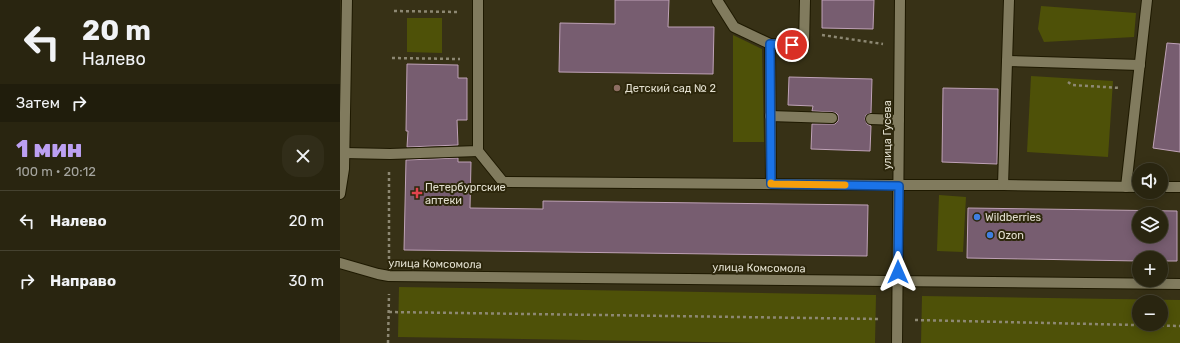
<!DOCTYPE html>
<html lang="ru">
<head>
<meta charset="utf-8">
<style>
  body { margin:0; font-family:Rubik,sans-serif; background:#312d19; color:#f1f3f6; height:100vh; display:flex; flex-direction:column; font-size:15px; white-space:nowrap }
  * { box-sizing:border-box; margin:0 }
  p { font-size:13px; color:#a5a59f }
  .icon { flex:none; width:22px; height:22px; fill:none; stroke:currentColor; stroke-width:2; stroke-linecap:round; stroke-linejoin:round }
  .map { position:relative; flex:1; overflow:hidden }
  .drawer { display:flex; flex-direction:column; background:#292510; width:340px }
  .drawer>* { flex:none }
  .top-card { background:#292510; color:#f1f3f6; overflow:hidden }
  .fabs { position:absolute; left:792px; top:163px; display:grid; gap:8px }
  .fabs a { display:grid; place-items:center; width:36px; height:36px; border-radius:50%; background:#292510; box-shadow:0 2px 10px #0003,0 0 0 1px #454230; font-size:20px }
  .pin { position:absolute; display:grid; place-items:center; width:34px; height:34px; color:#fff; margin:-17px; border:2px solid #fff; border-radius:50%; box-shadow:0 1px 4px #0007 }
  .me { position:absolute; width:44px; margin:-22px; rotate:0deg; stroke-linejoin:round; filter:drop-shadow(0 0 3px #0008) }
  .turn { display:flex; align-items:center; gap:14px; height:84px; padding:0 16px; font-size:18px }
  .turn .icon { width:52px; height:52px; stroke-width:2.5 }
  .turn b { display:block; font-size:28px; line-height:34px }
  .then { display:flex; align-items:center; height:38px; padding:0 16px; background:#0003; gap:8px; font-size:15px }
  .round { display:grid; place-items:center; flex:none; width:42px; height:42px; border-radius:16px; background:#312d19 }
  .headline { display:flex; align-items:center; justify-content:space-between; height:68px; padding:0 16px }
  h1 { font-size:24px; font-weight:800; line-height:30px; color:#bca0f2 }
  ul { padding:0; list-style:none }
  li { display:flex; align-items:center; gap:12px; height:60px; padding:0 16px; border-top:1px solid #454230 }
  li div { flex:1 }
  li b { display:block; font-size:15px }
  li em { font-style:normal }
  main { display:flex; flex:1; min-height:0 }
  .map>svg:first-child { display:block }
  .green { fill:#4e5108; fill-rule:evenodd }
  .building { fill:#775d70; stroke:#bfa2b7; fill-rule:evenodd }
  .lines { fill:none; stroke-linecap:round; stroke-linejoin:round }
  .service-casing { stroke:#1e1900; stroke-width:12 }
  .minor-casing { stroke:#1e1900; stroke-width:12 }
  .tertiary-casing { stroke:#1e1900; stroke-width:12 }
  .path { stroke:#8d8873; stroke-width:2.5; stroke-dasharray:3 3; stroke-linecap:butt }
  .service { stroke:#817b5e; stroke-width:10 }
  .minor { stroke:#817b5e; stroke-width:10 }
  .tertiary { stroke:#817b5e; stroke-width:10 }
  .route-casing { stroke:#114b97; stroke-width:10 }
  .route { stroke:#1a73e8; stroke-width:7 }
  .slow { stroke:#f59e0b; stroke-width:7 }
  .education-dot { fill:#8d6e63; stroke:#2d270c; stroke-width:1.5 }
  .health-dot { fill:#e0444e; stroke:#2d270c; stroke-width:1.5 }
  .shop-dot { fill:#3f7fe0; stroke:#2d270c; stroke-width:1.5 }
  .labels { text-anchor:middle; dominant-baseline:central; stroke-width:4; stroke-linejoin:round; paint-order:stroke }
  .poi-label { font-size:11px; fill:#e2dfcf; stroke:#2d270c; text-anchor:start }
  .street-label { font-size:11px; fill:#e2dfcf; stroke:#2d270c }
</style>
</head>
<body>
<main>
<section class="drawer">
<div class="top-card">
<div class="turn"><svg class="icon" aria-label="left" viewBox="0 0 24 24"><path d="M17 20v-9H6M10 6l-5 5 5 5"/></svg><div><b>20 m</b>Налево</div></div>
<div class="then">Затем<svg class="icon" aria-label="right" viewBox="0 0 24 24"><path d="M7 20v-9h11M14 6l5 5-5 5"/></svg></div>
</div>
<div class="headline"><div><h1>1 мин</h1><p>100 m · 20:12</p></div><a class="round"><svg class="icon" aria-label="close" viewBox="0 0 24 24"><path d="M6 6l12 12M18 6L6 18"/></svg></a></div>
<ul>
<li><svg class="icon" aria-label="left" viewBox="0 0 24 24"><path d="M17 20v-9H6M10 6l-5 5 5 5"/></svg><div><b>Налево</b></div><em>20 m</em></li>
<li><svg class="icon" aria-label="right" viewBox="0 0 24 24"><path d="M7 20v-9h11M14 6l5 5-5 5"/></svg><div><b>Направо</b></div><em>30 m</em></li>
</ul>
</section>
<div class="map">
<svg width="840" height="343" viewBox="0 0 840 343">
  <rect width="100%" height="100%" fill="#373116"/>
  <g class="green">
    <path d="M701 6 796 13 794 37 704 42 698 29Z"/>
    <path d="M67 18H102V53L67 52Z"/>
    <path d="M393 35 422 49 424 142H393Z"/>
    <path d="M691 76 773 81 768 157 687 152Z"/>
    <path d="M599 195 626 197 623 252 597 251Z"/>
    <path d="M59 287 536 295 535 343H422L58 337Z"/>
    <path d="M582 296 840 300V343H581ZM799 302H821V324H799Z"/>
  </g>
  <g class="building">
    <path d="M275 0H329L328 27H374L373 74 219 72 220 23 275 24Z"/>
    <path d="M482 0H534L533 29 482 28Z"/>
    <path d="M827 43 840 44V152L813 148Z"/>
    <path d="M67 64 118 65V78H127V120H117L118 145 67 147 68 131H66Z"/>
    <path d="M449 77 532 79 531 113 526 115 525 119 527 124 531 126 530 151 471 149 472 124H495L498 121V115L496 113 492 112 472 111 473 106 448 105Z"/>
    <path d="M603 88 658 89 657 164 602 162Z"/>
    <path d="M118 158V162H131L130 208 203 209V201L528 205 527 256 64 250 66 160Z"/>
    <path d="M628 208 837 211V261H821V258H799V261L627 258ZM799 214H821V236H799Z"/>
  </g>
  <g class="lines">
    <g class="service-casing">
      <g id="service">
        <path d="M377 0 394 27 430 44"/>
        <path d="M667 61 800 65"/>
        <path d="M430 116 492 118"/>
        <path d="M531 119 559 120"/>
        <path d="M138 151 163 182 549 185H663L799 187"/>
        <path d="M4 153 50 154 138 151V0"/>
        <path d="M431 184 430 44 464 45 465 0"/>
        <path d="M663 185 669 0"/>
        <path d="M786 187 807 0"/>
        <path d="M821 187H840"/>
      </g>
    </g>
    <g class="minor-casing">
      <path id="minor" d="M557 343 560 0"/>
    </g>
    <g class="tertiary-casing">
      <g id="tertiary">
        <path d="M0 194 4 169 7 0"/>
        <path d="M0 263 38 274 49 276 840 284"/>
      </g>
    </g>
    <g class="path">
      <path d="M54 11 119 12"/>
      <path d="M482 35 543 44"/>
      <path d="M52 58 120 59"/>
      <path d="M728 82 732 85 780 88"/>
      <path d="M49 259V172"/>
      <path d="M49 312 540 319"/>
      <path d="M575 320 840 326"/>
      <path d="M48 343 49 294"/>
    </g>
    <use href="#service" class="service"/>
    <use href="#minor" class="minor"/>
    <use href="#tertiary" class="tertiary"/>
  </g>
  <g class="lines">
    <g class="route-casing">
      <path id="route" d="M452 45 430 44 431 184 559 186 558 272"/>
    </g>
    <use href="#route" class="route"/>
    <path class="slow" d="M431 183V184L505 185"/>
  </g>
  <circle class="education-dot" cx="277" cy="88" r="4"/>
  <path class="health-dot" d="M75 187h4v4h4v4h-4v4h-4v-4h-4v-4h4z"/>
  <g class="shop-dot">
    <circle cx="637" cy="217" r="4"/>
    <circle cx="650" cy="235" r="4"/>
  </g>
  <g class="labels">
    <g class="poi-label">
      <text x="285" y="88">Детский сад № 2</text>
      <text x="85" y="187">Петербургские<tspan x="85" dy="13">аптеки</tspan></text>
      <text x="645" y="217">Wildberries</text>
      <text x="658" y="235">Ozon</text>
    </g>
    <g class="street-label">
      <text transform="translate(547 135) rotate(-90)">улица Гусева</text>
      <text transform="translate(95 264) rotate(1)">улица Комсомола</text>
      <text transform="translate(419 268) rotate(1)">улица Комсомола</text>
    </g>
  </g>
</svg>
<div class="fabs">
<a><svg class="icon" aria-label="sound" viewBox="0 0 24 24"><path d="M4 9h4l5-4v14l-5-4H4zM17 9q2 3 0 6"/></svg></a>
<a><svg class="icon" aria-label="layers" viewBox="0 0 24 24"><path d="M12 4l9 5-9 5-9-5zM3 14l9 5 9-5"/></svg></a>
<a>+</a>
<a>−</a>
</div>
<div class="pin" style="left:452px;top:45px;background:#d93025"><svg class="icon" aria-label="arrive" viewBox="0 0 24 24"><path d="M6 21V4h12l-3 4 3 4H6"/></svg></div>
<svg class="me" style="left:558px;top:272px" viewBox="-20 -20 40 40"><path d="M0-17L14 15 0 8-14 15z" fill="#1a73e8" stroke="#fff" stroke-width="4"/></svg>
</div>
</main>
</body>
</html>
